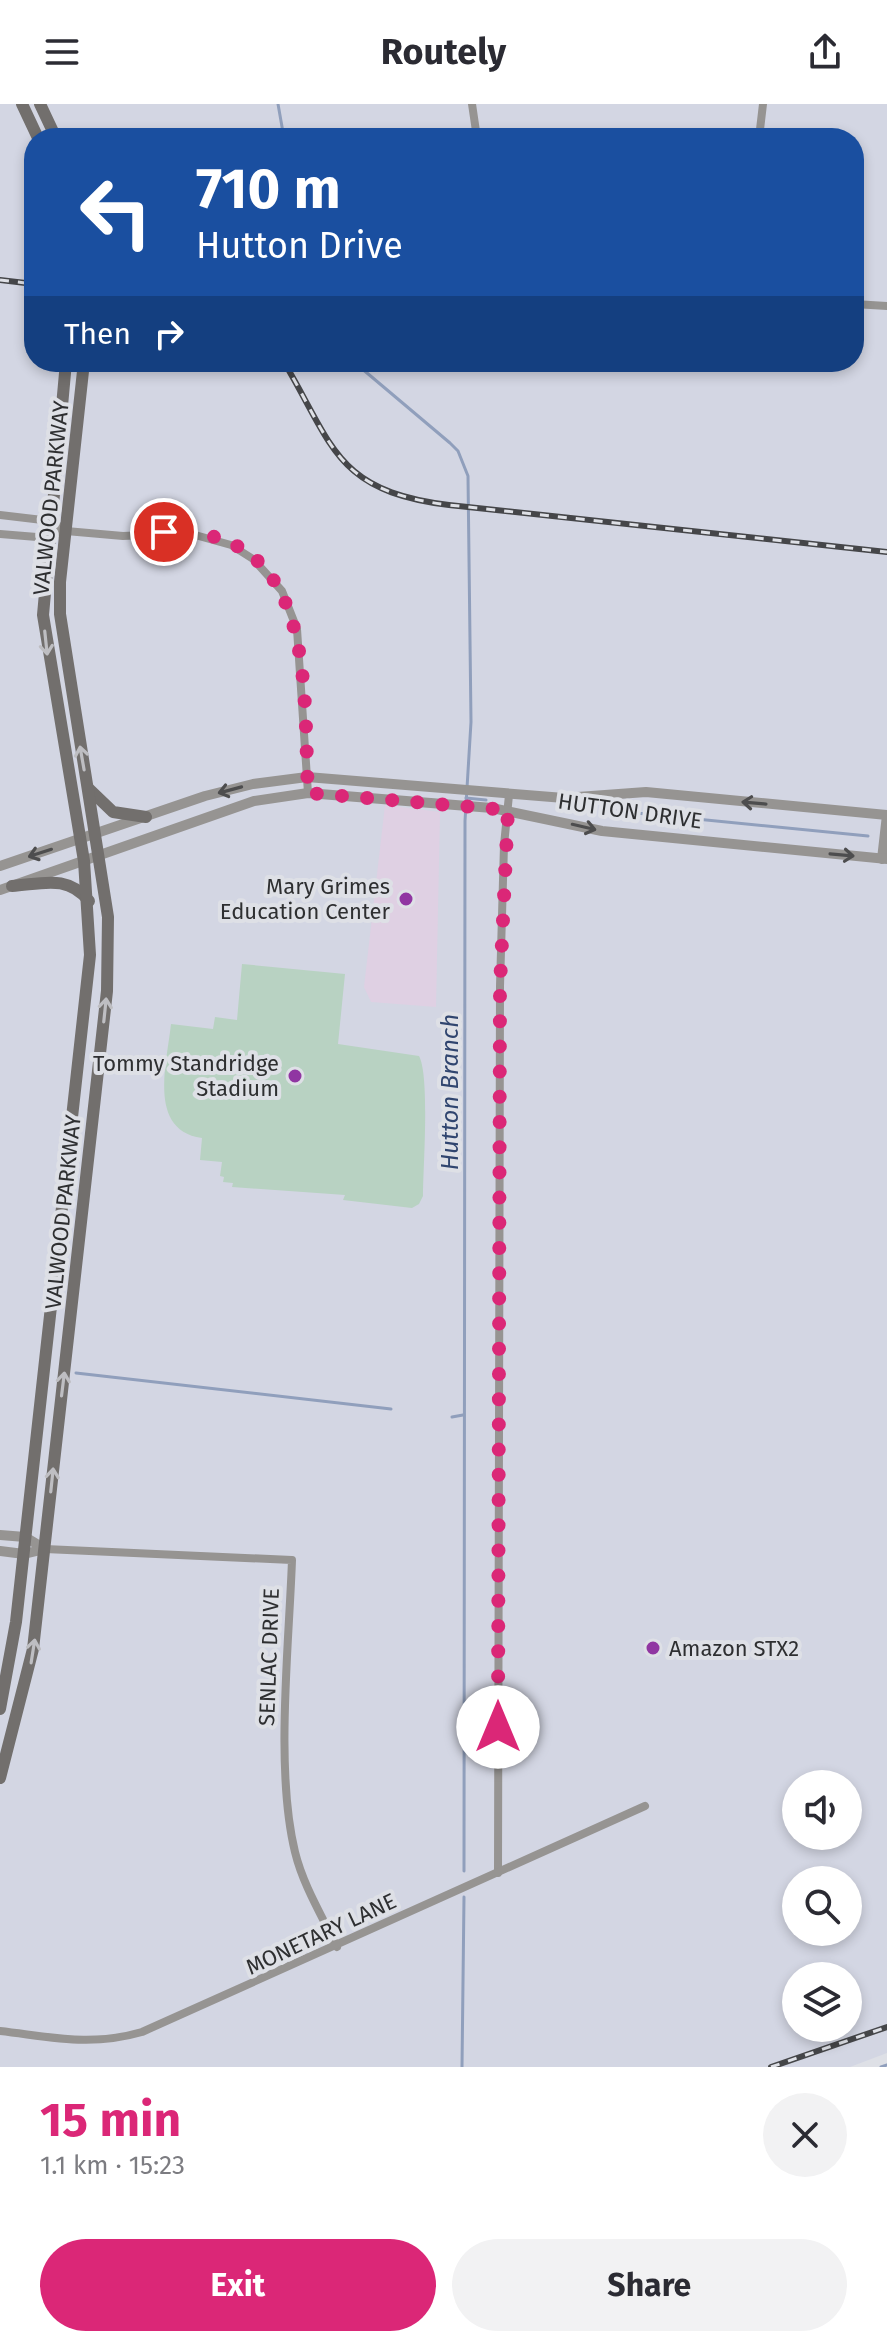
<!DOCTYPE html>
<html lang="en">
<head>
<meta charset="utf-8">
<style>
  body { margin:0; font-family:"Fira Sans",sans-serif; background:#f2f2f3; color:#2b2b33; height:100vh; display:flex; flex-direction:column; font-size:30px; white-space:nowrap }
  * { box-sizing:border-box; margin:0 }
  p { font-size:26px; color:#7c7c81 }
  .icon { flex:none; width:44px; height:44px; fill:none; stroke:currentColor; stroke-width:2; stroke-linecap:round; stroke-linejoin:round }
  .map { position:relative; height:1963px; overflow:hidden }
  .panel { display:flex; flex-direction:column; background:#fff; flex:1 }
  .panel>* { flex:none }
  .banner { position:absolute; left:24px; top:24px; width:840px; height:244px; border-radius:32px; box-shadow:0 4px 12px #0003; background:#1a4fa0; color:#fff; overflow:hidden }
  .controls { position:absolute; left:782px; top:1666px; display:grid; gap:16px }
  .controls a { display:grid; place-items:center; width:80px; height:80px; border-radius:50%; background:#fff; box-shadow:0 4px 12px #0003; font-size:40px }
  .pin { position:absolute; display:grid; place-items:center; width:68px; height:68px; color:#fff; margin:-34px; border:4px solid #fff; border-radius:50%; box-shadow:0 2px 8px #0007 }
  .me { position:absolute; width:88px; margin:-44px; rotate:0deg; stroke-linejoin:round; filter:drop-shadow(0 0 6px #0008) }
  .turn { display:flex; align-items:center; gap:28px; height:168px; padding:0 40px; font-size:36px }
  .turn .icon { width:104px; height:104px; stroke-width:2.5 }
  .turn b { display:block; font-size:56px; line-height:68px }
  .then { display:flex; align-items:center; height:76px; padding:0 40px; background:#0003; gap:16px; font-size:30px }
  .round { display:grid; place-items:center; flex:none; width:84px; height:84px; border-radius:42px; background:#f2f2f3 }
  .head { display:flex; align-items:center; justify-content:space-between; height:136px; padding:0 40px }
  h1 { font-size:48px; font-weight:700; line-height:60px; color:#db2777 }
  .primary-button { display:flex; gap:16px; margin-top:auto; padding:16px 40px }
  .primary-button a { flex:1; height:92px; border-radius:48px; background:#db2777; color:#fff; font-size:32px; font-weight:700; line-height:92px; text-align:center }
  .primary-button a+a { background:#f2f2f3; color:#2b2b33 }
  header { display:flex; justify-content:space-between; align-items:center; height:104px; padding:0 40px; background:#fff; font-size:36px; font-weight:700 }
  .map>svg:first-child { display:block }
  .built { fill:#d3d6e3; fill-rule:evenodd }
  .education { fill:#dfd0e3 }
  .green { fill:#b8d2c2 }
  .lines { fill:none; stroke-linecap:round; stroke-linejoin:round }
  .stream { stroke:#909fbc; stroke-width:3 }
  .minor { stroke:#969492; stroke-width:8 }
  .tertiary { stroke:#969492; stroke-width:10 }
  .secondary { stroke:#726f6d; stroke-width:12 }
  .rail-casing { stroke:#454649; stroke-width:6 }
  .rail { stroke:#dee0e6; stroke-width:3; stroke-dasharray:9; stroke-linecap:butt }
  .oneway { stroke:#bebec2 }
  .oneway2 { stroke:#4d4d4e }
  .route { stroke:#db2777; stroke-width:14; stroke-dasharray:0 25.2 }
  .poi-dot { fill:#9036a2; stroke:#dee0e6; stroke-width:3 }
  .labels { text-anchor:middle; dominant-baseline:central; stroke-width:8; stroke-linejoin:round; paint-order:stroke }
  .street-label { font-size:22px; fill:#2e2f31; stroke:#dee0e6 }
  .poi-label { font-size:22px; fill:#2e2f31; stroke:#dee0e6; text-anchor:end }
  .water-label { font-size:24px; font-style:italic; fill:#30456f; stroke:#dee0e6 }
</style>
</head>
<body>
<header><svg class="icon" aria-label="menu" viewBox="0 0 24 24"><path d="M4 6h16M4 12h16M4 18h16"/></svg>Routely<svg class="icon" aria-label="share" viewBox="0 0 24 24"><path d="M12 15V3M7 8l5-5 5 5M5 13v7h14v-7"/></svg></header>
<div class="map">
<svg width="887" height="1963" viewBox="0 0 887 1963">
  <rect width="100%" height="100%" fill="#dee0e6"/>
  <path class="built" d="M0 0H887V1949L850 1963H0ZM34 34H854V258H34ZM796 1680H848V1732H796ZM796 1776H848V1828H796ZM796 1872H848V1924H796Z"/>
  <path class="education" d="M385 701 440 708 436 903 371 898 364 883Z"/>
  <path class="green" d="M242 860 345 870 338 940 419 952C430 972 423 1064 423 1092L419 1100 412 1104 343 1096 345 1091 232 1083 233 1079 223 1078 224 1073 220 1072 222 1058 200 1056 202 1034C147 1026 167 959 171 920L213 925 215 913 237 916Z"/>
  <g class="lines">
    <g class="stream">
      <path d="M278 0 284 34"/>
      <path d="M354 258 450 339 458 347 468 372 471 618 465 717 464 1767"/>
      <path d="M466 694 486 696"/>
      <path d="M616 707 868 732"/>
      <path d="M76 1269 391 1305"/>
      <path d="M452 1313 463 1311"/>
      <path d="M462 1963 464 1793"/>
      <path d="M881 1963 887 1961"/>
    </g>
    <g class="minor">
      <path d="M472 0 477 34"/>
      <path d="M759 34 763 0"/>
      <path d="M854 200 887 202"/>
      <path d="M0 411 51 417 66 427"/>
      <path d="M0 430 49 434 66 427 123 432 188 429 231 441 253 455 282 487 297 525 308 689"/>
      <path d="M45 1445 292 1456C289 1541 275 1666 295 1748 303 1781 322 1812 337 1843"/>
      <path d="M498 1769 500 882 504 741 509 691"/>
      <path d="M0 1927C52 1933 90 1943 142 1928L645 1702"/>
    </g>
    <g class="tertiary">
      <path d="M882 755 887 711"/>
      <path d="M0 762 205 692 253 680 307 673 564 694 646 688 887 711"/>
      <path d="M0 786 254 697 308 689 492 704 602 727 887 755"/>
      <path d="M0 1431 25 1433 45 1445"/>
      <path d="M0 1447 24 1450 45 1445"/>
    </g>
    <g class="secondary">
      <path d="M22 0 38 34"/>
      <path d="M40 0 56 34"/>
      <path d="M88 684 113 708 146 713"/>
      <path d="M12 782C42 780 67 770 89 797"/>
      <path d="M0 1605 16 1518 90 851 84 757 43 511 66 258"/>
      <path d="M0 1674 33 1545 107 887 108 813 60 510V478L84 258"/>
    </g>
    <g class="rail-casing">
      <g id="rail">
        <path d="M0 176 34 180"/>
        <path d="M284 258C334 343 336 387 449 401L887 448"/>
        <path d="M771 1963 887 1923"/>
      </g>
    </g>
    <use href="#rail" class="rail"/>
  </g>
  <defs><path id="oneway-shaft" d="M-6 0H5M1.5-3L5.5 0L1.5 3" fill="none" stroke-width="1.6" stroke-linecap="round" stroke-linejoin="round" transform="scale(2)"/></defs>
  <g class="oneway">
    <use href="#oneway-shaft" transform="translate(46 539) rotate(84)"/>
    <use href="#oneway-shaft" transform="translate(82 654) rotate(-100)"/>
    <use href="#oneway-shaft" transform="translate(105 906) rotate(-84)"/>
    <use href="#oneway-shaft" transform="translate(63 1280) rotate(-83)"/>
    <use href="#oneway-shaft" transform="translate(52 1376) rotate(-84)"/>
    <use href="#oneway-shaft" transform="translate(33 1547) rotate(-81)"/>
  </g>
  <g class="oneway2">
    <use href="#oneway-shaft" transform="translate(230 686) rotate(165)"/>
    <use href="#oneway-shaft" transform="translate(754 699) rotate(-175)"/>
    <use href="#oneway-shaft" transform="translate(584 723) rotate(13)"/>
    <use href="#oneway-shaft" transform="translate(40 749) rotate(162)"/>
    <use href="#oneway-shaft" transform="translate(842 751) rotate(5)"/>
  </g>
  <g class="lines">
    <path class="route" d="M164 428C318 421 303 584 308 689L508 706 500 882 498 1623"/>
  </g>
  <g class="poi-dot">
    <circle cx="406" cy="795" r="8"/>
    <circle cx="295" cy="972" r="8"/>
    <circle cx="653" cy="1544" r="8"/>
  </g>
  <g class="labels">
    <g class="street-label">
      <text transform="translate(51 394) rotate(-84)">VALWOOD PARKWAY</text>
      <text transform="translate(630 707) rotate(8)">HUTTON DRIVE</text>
      <text transform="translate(63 1108) rotate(-84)">VALWOOD PARKWAY</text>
      <text transform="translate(269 1553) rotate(-88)">SENLAC DRIVE</text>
      <text transform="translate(321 1830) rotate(-25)">MONETARY LANE</text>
    </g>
    <g class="poi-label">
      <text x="390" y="782">Mary Grimes<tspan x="390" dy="25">Education Center</tspan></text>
      <text x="279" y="959">Tommy Standridge<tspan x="279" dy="25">Stadium</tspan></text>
      <text x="669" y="1544" text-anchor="start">Amazon STX2</text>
    </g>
    <g class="water-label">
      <text transform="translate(450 988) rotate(-90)">Hutton Branch</text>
    </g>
  </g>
</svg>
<div class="controls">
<a><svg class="icon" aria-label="sound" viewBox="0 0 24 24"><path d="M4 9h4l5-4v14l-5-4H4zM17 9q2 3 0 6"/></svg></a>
<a><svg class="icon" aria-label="search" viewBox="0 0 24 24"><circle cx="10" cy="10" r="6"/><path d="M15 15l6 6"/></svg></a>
<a><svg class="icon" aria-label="layers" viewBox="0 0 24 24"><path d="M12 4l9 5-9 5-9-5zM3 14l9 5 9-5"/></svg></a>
</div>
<div class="pin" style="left:164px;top:428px;background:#d93025"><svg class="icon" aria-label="arrive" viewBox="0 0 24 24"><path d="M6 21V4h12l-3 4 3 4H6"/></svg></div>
<svg class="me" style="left:498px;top:1623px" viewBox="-20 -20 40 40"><circle r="19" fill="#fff"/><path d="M0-13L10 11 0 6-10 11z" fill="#db2777"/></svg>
<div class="banner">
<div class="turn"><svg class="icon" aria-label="left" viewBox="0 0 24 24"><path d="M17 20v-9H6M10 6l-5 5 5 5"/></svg><div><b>710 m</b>Hutton Drive</div></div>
<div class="then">Then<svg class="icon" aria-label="right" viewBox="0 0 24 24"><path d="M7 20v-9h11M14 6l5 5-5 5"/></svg></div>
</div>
</div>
<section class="panel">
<div class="head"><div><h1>15 min</h1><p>1.1 km · 15:23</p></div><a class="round"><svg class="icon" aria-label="close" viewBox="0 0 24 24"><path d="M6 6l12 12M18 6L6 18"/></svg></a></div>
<div class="primary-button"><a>Exit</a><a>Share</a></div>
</section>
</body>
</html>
